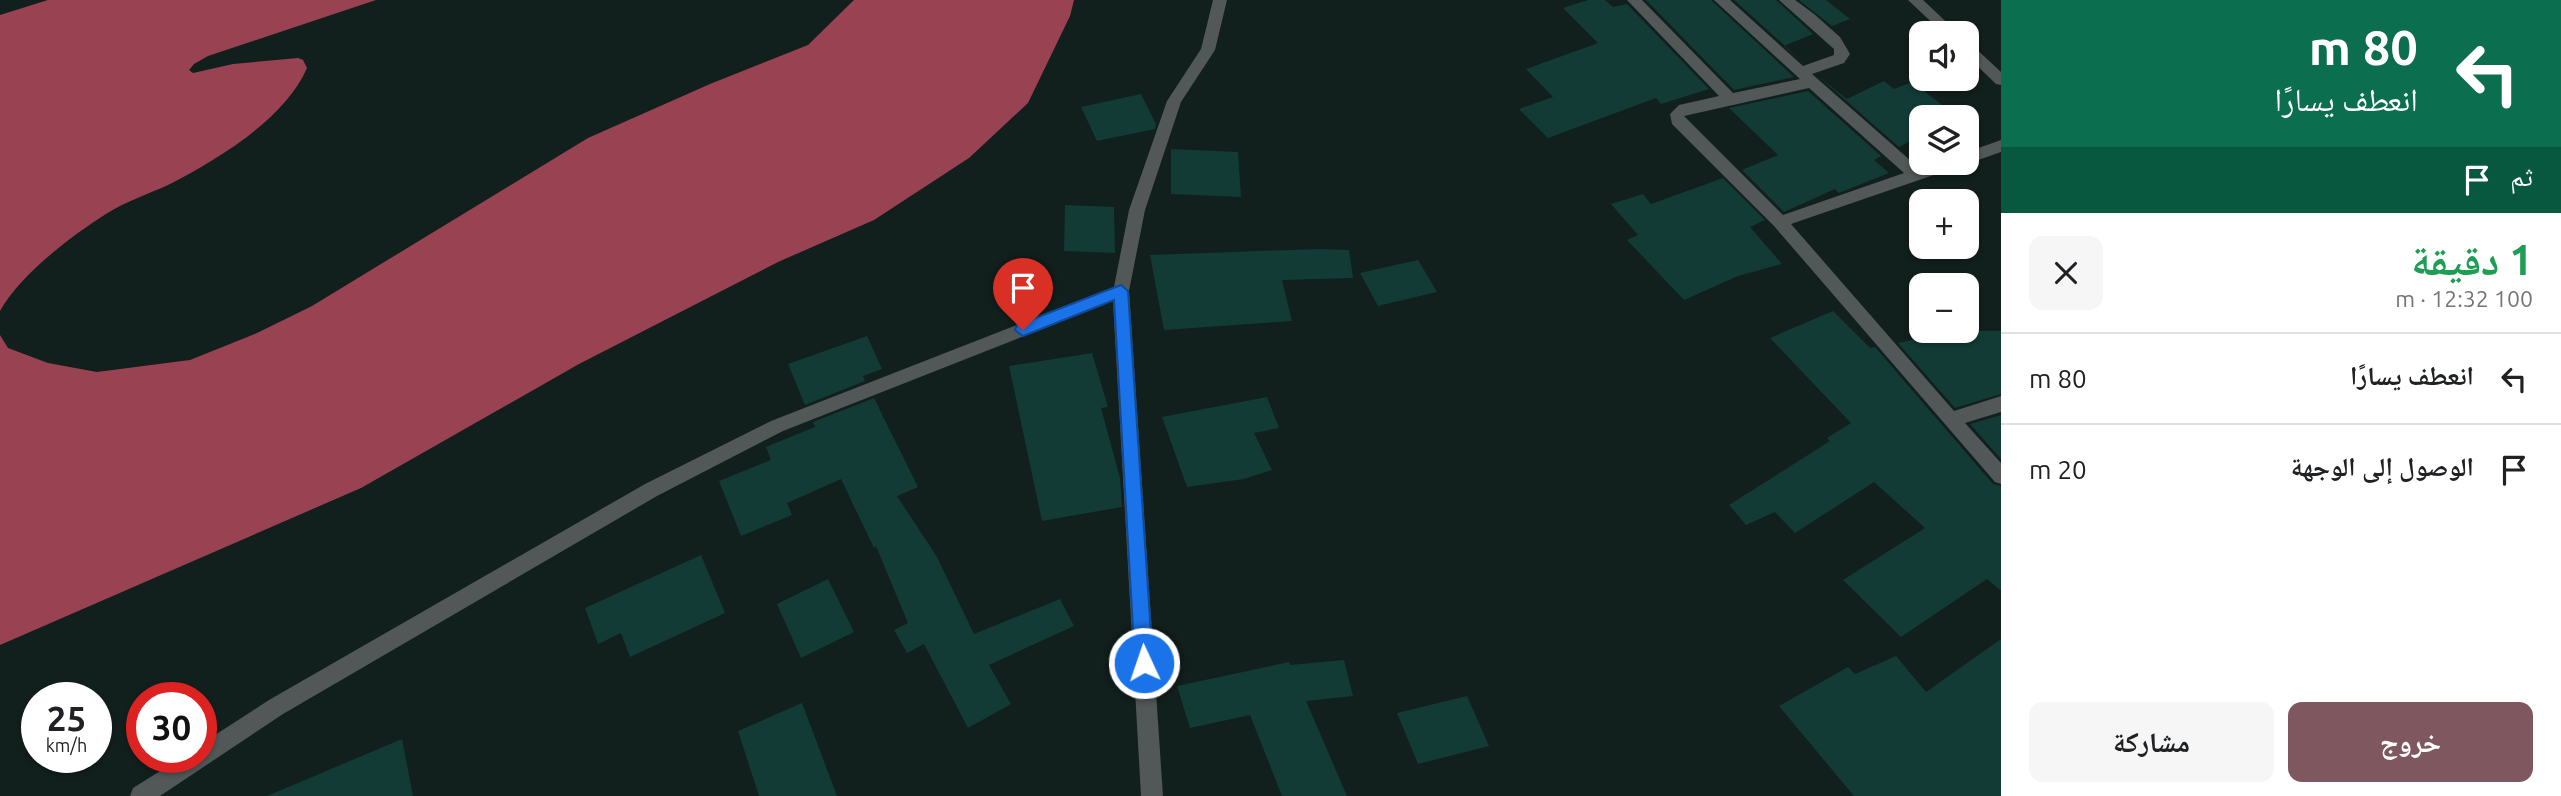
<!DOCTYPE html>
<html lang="ar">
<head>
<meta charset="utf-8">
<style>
  body { margin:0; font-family:Ubuntu,"Noto Naskh Arabic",sans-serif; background:#f6f6f6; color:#202124; direction:rtl; height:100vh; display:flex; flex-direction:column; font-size:26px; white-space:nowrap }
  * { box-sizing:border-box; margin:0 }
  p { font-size:23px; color:#757577 }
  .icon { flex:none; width:38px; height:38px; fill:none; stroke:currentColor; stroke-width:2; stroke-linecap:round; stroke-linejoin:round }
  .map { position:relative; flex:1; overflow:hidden; direction:ltr }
  .drawer { display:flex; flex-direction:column; background:#fff; width:560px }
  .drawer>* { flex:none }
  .banner { background:#0b6e4f; color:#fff; overflow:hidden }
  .fabs { position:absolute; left:1909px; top:21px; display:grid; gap:14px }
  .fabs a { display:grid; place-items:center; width:70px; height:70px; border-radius:14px; background:#fff; box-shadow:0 2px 5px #0004; font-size:35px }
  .speed { position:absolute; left:21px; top:682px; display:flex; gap:14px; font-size:35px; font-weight:700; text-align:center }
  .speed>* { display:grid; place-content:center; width:91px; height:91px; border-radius:50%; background:#fff; box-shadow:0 2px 5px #0004; line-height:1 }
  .speed small { font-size:18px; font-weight:400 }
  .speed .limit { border:10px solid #d22; background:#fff; color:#111 }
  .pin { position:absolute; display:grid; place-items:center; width:60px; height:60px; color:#fff; margin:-72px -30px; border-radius:50% 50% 50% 0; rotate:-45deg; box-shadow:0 0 7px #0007 }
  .pin .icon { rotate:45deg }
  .me { position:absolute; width:77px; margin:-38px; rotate:357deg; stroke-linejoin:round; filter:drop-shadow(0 0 5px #0008) }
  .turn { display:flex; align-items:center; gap:24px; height:147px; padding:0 28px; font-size:32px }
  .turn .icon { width:91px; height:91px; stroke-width:2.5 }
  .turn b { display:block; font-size:49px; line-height:60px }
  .then { display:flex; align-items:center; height:66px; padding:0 28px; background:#0003; gap:14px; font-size:26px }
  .round { display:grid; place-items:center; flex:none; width:74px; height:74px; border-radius:14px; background:#f6f6f6 }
  .overview { display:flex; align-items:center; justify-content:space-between; height:119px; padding:0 28px }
  h1 { font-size:42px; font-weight:700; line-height:52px; color:#1e9e55 }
  .cta { display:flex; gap:14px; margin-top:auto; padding:14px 28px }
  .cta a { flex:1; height:80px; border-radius:14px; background:#7f575e; color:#fff; font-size:28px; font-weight:700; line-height:80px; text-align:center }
  .cta a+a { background:#f6f6f6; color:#202124 }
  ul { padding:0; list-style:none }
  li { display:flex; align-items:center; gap:21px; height:91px; padding:0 28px; border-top:2px solid #e0e0e0 }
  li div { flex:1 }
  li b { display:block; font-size:26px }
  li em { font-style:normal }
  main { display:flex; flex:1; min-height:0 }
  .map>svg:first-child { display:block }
  .water { fill:#994352 }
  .building { fill:#123b36 }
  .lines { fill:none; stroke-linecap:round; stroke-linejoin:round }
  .street { fill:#515857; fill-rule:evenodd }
  .route { fill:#1a73e8; stroke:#114b97; stroke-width:2 }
</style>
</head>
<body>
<main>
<section class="drawer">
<div class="banner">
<div class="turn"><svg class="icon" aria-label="left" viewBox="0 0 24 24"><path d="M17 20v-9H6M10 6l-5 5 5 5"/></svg><div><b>80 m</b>انعطف يسارًا</div></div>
<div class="then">ثم<svg class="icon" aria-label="arrive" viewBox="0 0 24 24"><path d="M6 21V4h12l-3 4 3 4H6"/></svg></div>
</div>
<div class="overview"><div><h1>1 دقيقة</h1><p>100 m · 12:32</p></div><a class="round"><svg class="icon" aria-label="close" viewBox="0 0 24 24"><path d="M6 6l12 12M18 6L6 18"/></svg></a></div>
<ul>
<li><svg class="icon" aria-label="left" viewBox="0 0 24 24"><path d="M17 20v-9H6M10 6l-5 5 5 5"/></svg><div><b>انعطف يسارًا</b></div><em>80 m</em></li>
<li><svg class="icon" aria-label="arrive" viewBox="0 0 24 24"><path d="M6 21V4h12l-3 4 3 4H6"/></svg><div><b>الوصول إلى الوجهة</b></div><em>20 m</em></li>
</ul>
<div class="cta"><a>خروج</a><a>مشاركة</a></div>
</section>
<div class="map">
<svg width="2001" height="796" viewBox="0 0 2001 796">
  <rect width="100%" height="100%" fill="#111f1d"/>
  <g class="water">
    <path d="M48 0H376L208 56 194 64 189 70 193 73 233 64 298 58 303 60 307 68C285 119 218 159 170 184 149 194 126 201 106 214 71 236 20 275 0 311V15Z"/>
    <path d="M854 0H1074L1070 16 1028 103 969 158 874 220 778 262 579 364 361 488 0 645V335L8 348 48 363 97 372 190 360 257 333 312 306 588 138 710 84 808 45Z"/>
  </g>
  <g class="building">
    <path d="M1588 0H1605L1613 7 1627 4 1709 89 1661 104 1656 98 1548 138 1519 109 1553 97 1526 69 1598 43 1563 8Z"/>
    <path d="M1646 0H1711L1794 77 1734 90Z"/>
    <path d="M1734 0H1776L1813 34 1784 46 1804 63Z"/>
    <path d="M1799 0H1826L1850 19 1832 26Z"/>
    <path d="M1817 75 1847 99 1884 81 1894 89 1912 82 1942 105 1922 114V135L1899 147Z"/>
    <path d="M1808 91 1881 156 1874 160 1889 173 1839 193 1835 189 1784 212 1742 170 1778 155 1729 108Z"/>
    <path d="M1141 94 1156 124 1155 129 1097 141 1081 107Z"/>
    <path d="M1171 149 1238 152 1241 197 1171 194Z"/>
    <path d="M1723 178 1765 220 1750 227 1782 264 1738 276 1684 300 1627 240 1638 235 1611 204 1643 194 1651 204Z"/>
    <path d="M1065 205 1114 207 1115 253 1064 251Z"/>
    <path d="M1316 249 1349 250 1353 278 1282 280 1292 321 1164 330 1150 255Z"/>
    <path d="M1418 260 1437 292 1378 306 1360 273Z"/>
    <path d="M1833 311 1870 348 1875 347 1993 484 2001 486V591L1987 579 1901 637 1843 580 1925 528 1874 482 1795 533 1775 512 1746 525 1729 505 1830 441 1827 438 1851 423 1770 338Z"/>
    <path d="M1953 331H2001V394L1955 408 1898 343Z"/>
    <path d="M867 336 882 369 863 376 865 381 805 405 788 364Z"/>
    <path d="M1092 353 1108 407 1101 408 1120 478 1122 507 1042 521 1009 366Z"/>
    <path d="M1267 397 1279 428 1254 433 1272 470 1244 479 1187 487 1162 417Z"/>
    <path d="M874 398 918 487 897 496 937 557 974 634 1060 599 1074 626 989 665 1011 704 968 728 924 644 907 653 894 630 908 623 876 546 874 548 841 479 787 503 792 515 741 536 719 481 771 460 766 447 815 427 813 422Z"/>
    <path d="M2001 415V459L1970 424Z"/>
    <path d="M701 555 725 613 630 657 621 633 598 644 585 608Z"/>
    <path d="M828 579 854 632 801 658 777 604Z"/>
    <path d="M2001 639V796H1854L1779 706 1848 667 1855 674 1896 656 1926 692Z"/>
    <path d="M1344 660 1353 696 1306 701 1347 796H1282L1250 715 1190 728 1177 686 1289 662 1290 665Z"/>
    <path d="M1467 696 1489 746 1418 764 1397 713Z"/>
    <path d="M802 703 837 796H759L738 731Z"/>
    <path d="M402 739 413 796H267Z"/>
  </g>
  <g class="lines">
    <g class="street">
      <path d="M1213 0H1227L1215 50 1181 102 1145 210 1129 291 1163 796H1141L1113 301 783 431 657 496 283 714 160 796H130L133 788 181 758H201V744L269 700 645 484 771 421 1114 287 1129 210 1167 101 1201 49Z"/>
      <path d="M1627 0H1642L1733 93 1800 79 1714 0H1730L1803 66 1834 55V49L1779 0H1795L1814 14 1840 37 1850 54 1844 63 1812 74 1919 168 1935 163H1959L1957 167 1791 224 1954 411 2001 396V412L1965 423 2001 463V484L1995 482 1774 226 1672 124 1670 114 1679 105 1719 96ZM1809 88 1904 173 1783 215 1684 116Z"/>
      <path d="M1908 0H1923L1958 33H1943Z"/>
      <path d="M1967 43 1972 45 2001 72V85L1996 84 1967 56Z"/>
      <path d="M2001 140V152L1967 164 1964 163H1967V152Z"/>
    </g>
  </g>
  <path class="route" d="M1121 285 1128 291 1153 663 1150 669 1144 672 1137 669 1135 663 1114 300 1023 336 1015 330 1017 325Z"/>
</svg>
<div class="fabs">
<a><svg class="icon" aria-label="sound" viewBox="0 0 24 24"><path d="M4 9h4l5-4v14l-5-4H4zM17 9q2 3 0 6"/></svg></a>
<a><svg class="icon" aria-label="layers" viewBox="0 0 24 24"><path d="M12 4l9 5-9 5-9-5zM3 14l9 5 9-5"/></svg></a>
<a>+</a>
<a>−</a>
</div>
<div class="speed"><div>25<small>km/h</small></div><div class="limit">30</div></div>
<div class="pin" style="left:1023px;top:330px;background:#d93025"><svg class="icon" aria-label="arrive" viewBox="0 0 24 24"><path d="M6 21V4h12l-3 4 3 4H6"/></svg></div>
<svg class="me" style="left:1144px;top:663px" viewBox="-20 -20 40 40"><circle r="17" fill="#1a73e8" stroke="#fff" stroke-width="3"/><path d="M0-11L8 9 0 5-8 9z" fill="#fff"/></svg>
</div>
</main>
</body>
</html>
